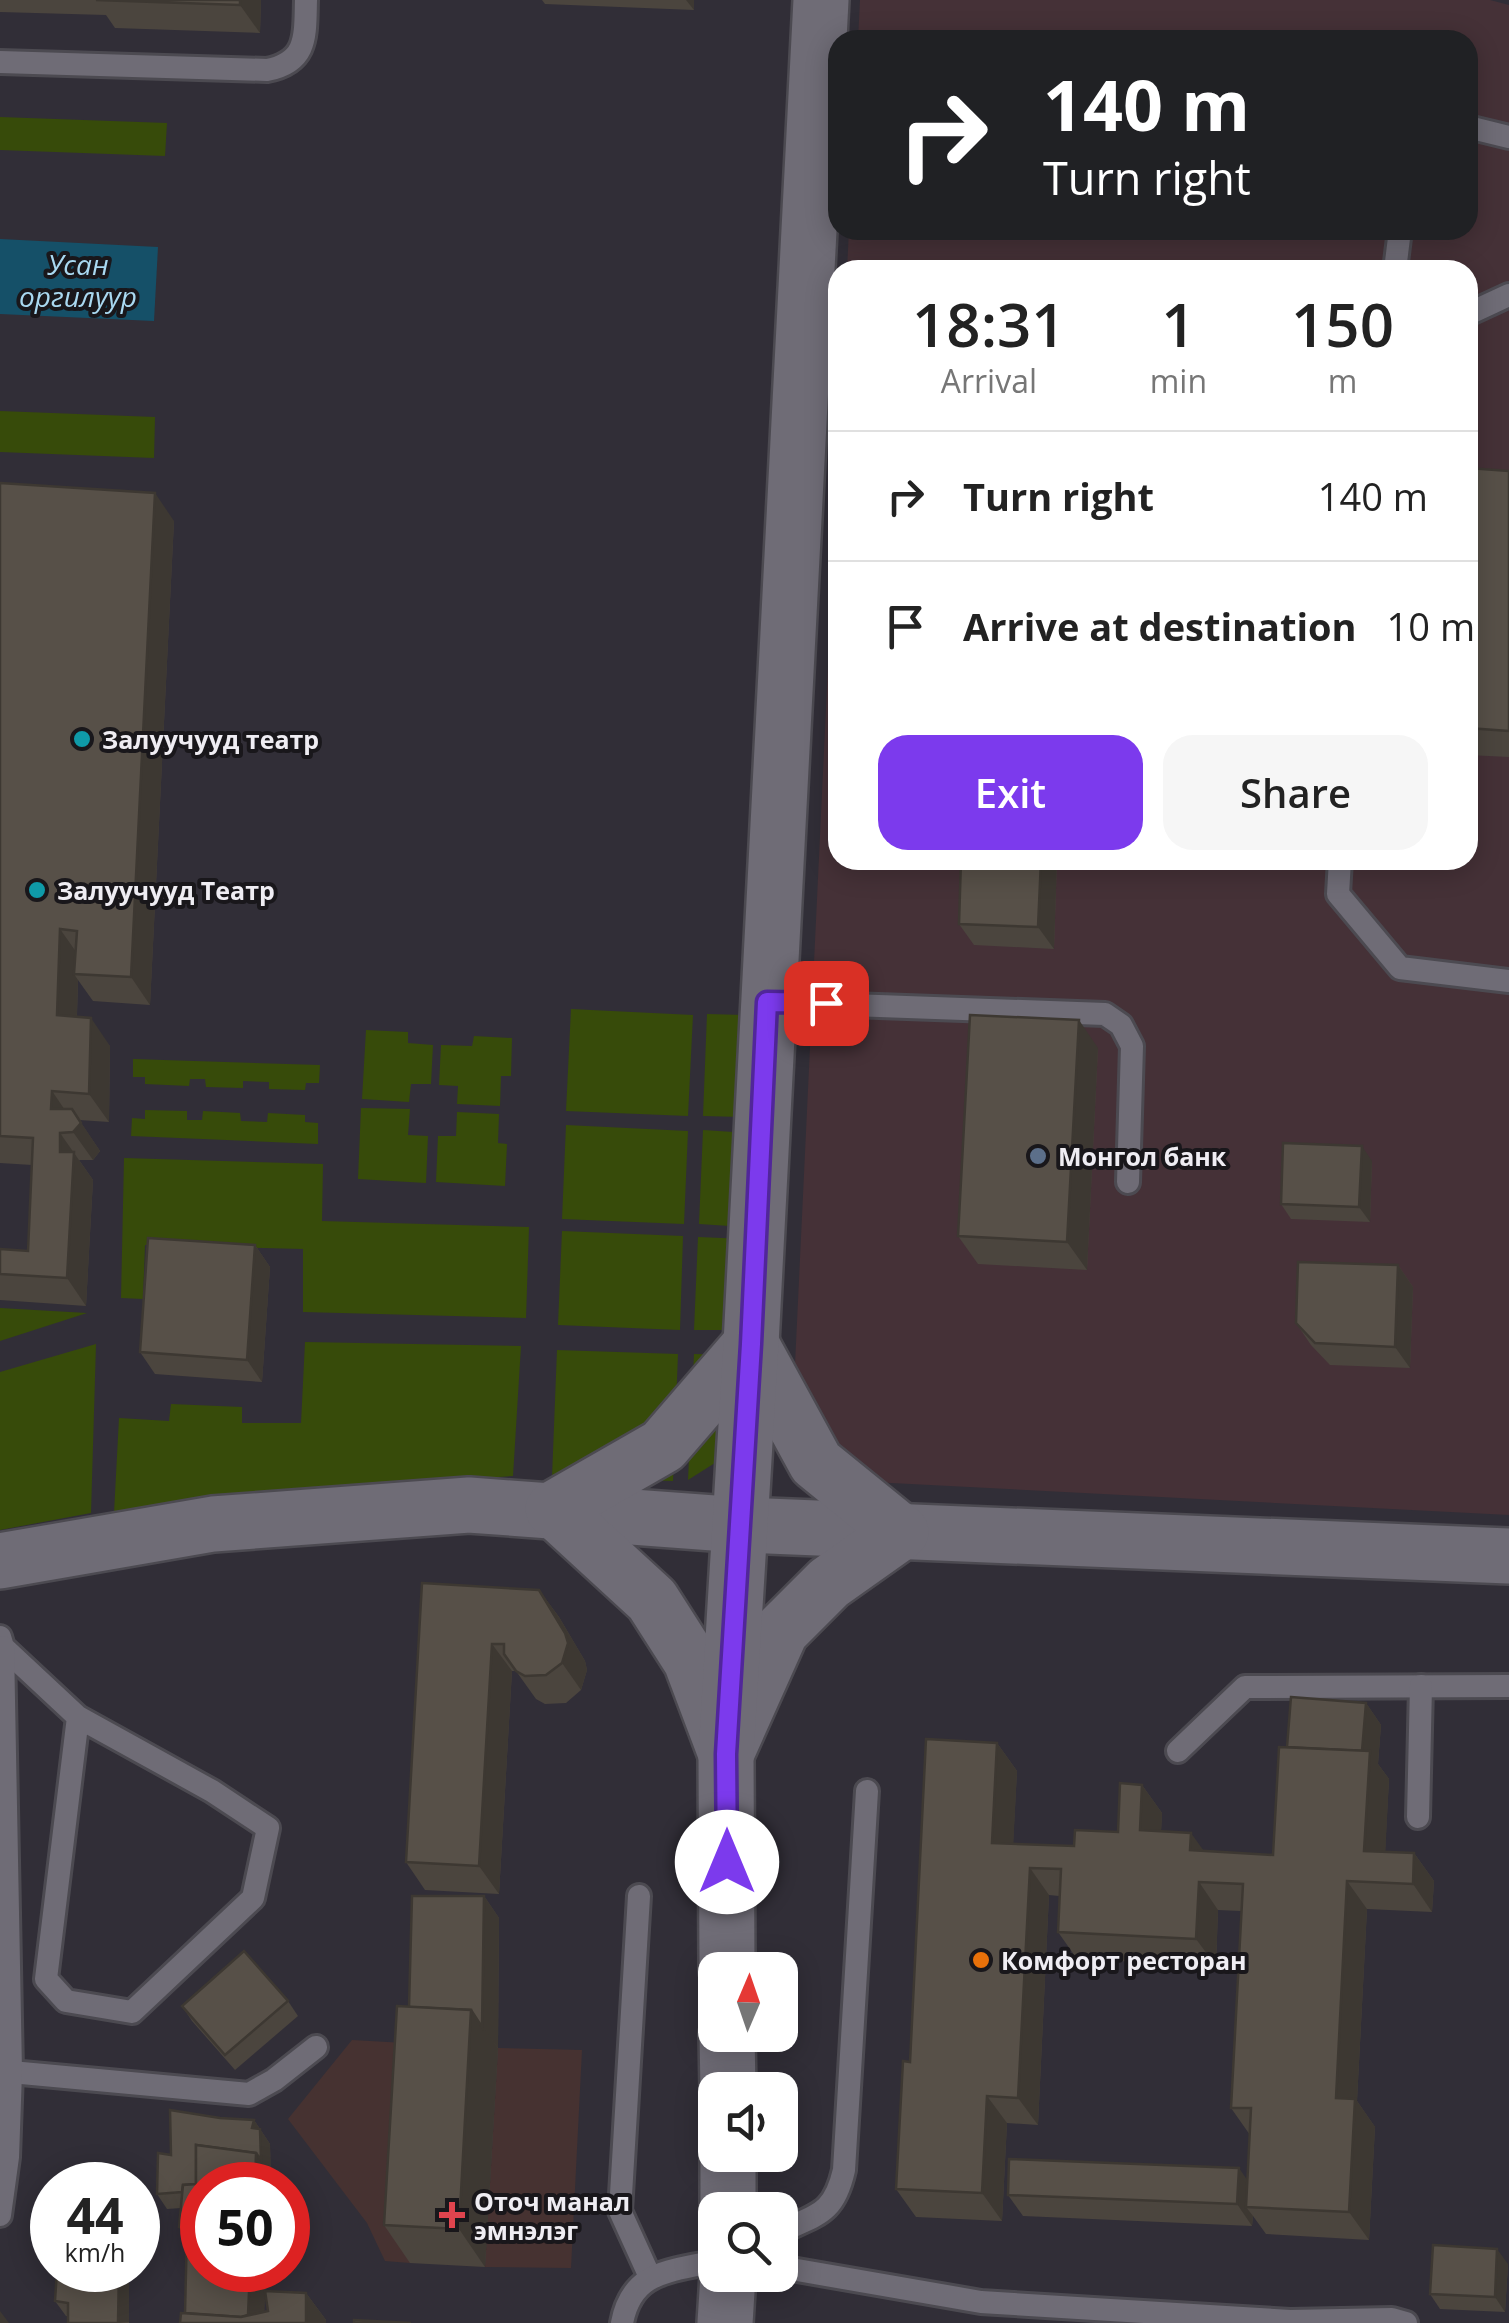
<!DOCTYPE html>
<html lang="en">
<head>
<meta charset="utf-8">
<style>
  body { margin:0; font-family:"Open Sans",sans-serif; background:#f6f6f6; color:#222; height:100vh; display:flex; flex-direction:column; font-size:38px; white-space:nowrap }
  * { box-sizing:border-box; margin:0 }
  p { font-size:32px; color:#767676 }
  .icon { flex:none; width:55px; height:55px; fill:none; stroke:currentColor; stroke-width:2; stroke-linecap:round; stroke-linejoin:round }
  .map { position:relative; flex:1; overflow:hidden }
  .sheet { position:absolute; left:828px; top:260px; width:650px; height:610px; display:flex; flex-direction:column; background:#fff; border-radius:30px; box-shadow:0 5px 25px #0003 }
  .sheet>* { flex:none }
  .guide { position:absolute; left:828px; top:30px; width:650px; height:210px; border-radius:30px; box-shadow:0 5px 25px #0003; background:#202124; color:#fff; overflow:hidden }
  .needle { width:65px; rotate:2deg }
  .tools { position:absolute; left:698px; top:1952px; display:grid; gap:20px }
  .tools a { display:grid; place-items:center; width:100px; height:100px; border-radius:20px; background:#fff; box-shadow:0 5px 25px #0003; font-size:50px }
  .speed { position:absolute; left:30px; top:2162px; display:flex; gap:20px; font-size:50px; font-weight:700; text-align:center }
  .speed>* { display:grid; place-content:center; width:130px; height:130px; border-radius:50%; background:#fff; box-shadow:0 5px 25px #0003; line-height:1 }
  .speed small { font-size:25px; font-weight:400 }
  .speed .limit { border:15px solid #d22; background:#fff; color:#111 }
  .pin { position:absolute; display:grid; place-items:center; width:85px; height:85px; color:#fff; margin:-42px; border-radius:20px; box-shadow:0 5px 15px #0006 }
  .me { position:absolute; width:110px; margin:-55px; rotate:0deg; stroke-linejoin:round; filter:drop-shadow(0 0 8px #0008) }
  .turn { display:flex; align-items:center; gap:35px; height:210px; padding:0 50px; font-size:45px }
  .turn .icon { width:130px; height:130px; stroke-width:2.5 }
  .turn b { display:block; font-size:70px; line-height:85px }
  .eta { display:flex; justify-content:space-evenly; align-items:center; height:170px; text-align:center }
  .eta b { font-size:60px; font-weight:600; line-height:70px }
  .primary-button { display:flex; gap:20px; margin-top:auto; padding:20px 50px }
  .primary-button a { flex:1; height:115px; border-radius:30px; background:#7c3aed; color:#fff; font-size:40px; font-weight:600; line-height:115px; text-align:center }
  .primary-button a+a { background:#f6f6f6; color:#222 }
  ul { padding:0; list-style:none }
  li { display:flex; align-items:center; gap:30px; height:130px; padding:0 50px; border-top:2px solid #e0e0e0 }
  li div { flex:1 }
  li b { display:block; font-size:38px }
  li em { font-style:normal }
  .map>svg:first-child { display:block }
  .commercial { fill:#453137 }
  .medical { fill:#463231 }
  .green { fill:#374b0a }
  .water { fill:#155068 }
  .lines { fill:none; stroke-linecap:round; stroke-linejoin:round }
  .service-casing { stroke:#4c4a51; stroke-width:28 }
  .tertiary-casing { stroke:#4c4a51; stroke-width:60 }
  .secondary-casing { stroke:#4c4a51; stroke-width:60 }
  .service { stroke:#6f6c76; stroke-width:22 }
  .tertiary { stroke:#6f6c76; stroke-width:55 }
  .secondary { stroke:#6f6c76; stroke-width:55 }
  .wall { fill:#4b453e; fill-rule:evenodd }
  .shaded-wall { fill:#3d3832 }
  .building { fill:#575048; stroke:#3d3832; stroke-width:2.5 }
  .route-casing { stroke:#51269a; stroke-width:25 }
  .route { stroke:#7c3aed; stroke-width:18 }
  .culture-dot { fill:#0f9aa8; stroke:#19171b; stroke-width:4 }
  .service-dot { fill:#5c6f8a; stroke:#19171b; stroke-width:4 }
  .food-dot { fill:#e8710a; stroke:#19171b; stroke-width:4 }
  .health-dot { fill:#e0444e; stroke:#19171b; stroke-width:4 }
  .labels { text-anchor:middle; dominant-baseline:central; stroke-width:8; stroke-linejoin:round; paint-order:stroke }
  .poi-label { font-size:25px; font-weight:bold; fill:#efedf3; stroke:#19171b; text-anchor:start }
  .water-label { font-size:28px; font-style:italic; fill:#a9d8f0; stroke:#19171b }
</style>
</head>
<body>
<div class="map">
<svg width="1509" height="2323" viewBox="0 0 1509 2323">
  <rect width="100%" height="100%" fill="#312e37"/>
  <path class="commercial" d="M860 0H1490L1509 5V1515L813 1479 792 1428 837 476 838 860H1468V270H847L849 230H1468V40H858Z"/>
  <g class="medical">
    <path d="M352 2040 423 2044 410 2263 385 2261 367 2223 288 2119Z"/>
    <path d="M498 2048 582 2050 571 2268 485 2267Z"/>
  </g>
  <g class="green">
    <path d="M0 117 167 123 165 156 0 150Z"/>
    <path d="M0 411 155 417 154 458 0 452Z"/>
    <path d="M571 1009 693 1015 688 1116 566 1111Z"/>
    <path d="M707 1014 745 1015 742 1117 703 1116Z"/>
    <path d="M366 1030 408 1032V1043L433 1045 431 1084H411L409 1102 362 1099Z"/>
    <path d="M474 1036 512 1038 511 1076H501L500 1106 457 1104 458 1086 439 1085 441 1045 472 1046Z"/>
    <path d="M133 1059 320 1065 319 1083H306L305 1090 269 1089V1082L243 1081V1088L206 1087 205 1079H190L189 1086 145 1084V1077H133Z"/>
    <path d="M361 1108 410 1109 408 1135 428 1136 426 1183 358 1179Z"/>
    <path d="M145 1110 187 1111V1120H202L203 1111 240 1113 241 1121 267 1122 268 1113 305 1115V1122L318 1123V1144L131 1136 132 1118 145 1119Z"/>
    <path d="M457 1112 499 1114 498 1143 507 1144 505 1186 436 1182 438 1136H456Z"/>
    <path d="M566 1125 688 1131 684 1224 562 1219Z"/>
    <path d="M703 1130 749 1133 745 1227 699 1224Z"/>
    <path d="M124 1158 323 1164 322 1221 529 1227 526 1318 303 1312V1249L145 1245 143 1299 121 1298Z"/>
    <path d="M562 1231 683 1236 680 1330 558 1325Z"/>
    <path d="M698 1237 746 1239 742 1330H694Z"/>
    <path d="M0 1308 87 1313 0 1341Z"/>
    <path d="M305 1342 521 1346 513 1476 310 1489 114 1513 119 1418 169 1421 171 1404 242 1407V1423H301Z"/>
    <path d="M96 1344 91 1513 0 1530V1372Z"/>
    <path d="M557 1350 678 1354 673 1481 552 1477Z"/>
    <path d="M694 1354 740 1355 718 1461 688 1480Z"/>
  </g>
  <path class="water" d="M0 239 158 247 154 321 0 314Z"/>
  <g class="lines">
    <g class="service-casing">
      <g id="service">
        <path d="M0 62 267 70C308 62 305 36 306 0"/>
        <path d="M1468 127 1509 137"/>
        <path d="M1395 270 1400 230"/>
        <path d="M1468 314 1509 295"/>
        <path d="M1340 860 1338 894 1400 968 1509 981"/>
        <path d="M767 1002 1105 1014 1121 1025 1132 1046 1128 1182"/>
        <path d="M0 1637 3 1647 78 1717 212 1791 268 1828 253 1898 132 2012 66 2001 46 1979 78 1717"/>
        <path d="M1178 1751 1245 1687 1509 1686"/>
        <path d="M1418 1817 1421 1686"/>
        <path d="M639 1896 620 2211 650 2277"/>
        <path d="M11 2072 249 2094 274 2080 316 2047"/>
        <path d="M0 2215 8 2157 11 2072 3 1647"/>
        <path d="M780 2232C818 2214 834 2214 844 2170L867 1791"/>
        <path d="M780 2267 981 2302 1290 2321 1392 2319 1406 2323"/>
        <path d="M622 2323C632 2270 670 2272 715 2261"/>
      </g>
    </g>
    <g class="tertiary-casing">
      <path id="tertiary" d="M0 1561 213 1524 469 1505 741 1525 1509 1556"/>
    </g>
    <g class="secondary-casing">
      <g id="secondary">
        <path d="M751 1344 816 1463 901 1532 829 1583 781 1631 726 1754 691 1661 652 1600 553 1509 663 1446Z"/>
        <path d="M727 1970 726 1754 751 1344 821 0"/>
        <path d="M727 2035 728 2090"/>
        <path d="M728 2155V2210"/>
        <path d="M725 2323 728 2275"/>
      </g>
    </g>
    <use href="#service" class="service"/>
    <use href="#tertiary" class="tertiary"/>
    <use href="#secondary" class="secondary"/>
  </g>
  <g class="wall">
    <path d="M0 0H261L260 33 115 28 106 15 0 12Z"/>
    <path d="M542 0H694V10L545 4Z"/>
    <path d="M1468 468 1509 471V757L1468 755Z"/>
    <path d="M0 483 174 521 150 1005 93 1001 78 980 77 1016 110 1046 109 1122 79 1120 100 1151 93 1160H79L93 1180 86 1306 0 1300V1249L28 1251 32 1165 0 1163Z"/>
    <path d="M1057 860 1054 949 974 945 959 924Z"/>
    <path d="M1098 1048 1087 1270 978 1264 958 1236Z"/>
    <path d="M1372 1161 1370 1222 1291 1219 1281 1204Z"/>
    <path d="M255 1245 270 1267 262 1382 155 1374 140 1352Z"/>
    <path d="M1398 1265 1413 1287 1410 1368 1330 1365 1311 1345 1296 1323Z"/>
    <path d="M422 1583 539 1590 559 1617 585 1661 587 1670 581 1690 566 1703 545 1704 536 1699 516 1671H512L499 1894 425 1890 406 1862Z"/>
    <path d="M1366 1703 1381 1725 1378 1764 1389 1779 1385 1852 1414 1853 1434 1881 1432 1912 1367 1909 1357 2101 1375 2127 1369 2240 1266 2234 1253 2216 1252 2226 1023 2216 1008 2195 1248 2181 1250 2135 1231 2108 1241 1911 1218 1910 1216 1966 1077 1959 1058 1932 1059 1896 1049 1895 1038 2125 1007 2123 1002 2221 916 2217 896 2189 910 2062 997 1743 1017 1771 1013 1844 1074 1846 1118 1832 1142 1785 1162 1813 1161 1831 1203 1850 1273 1855 1287 1747Z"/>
    <path d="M484 1896 499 1918 498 2048 485 2267 410 2263 384 2225 409 2007Z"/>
    <path d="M288 2001 298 2016 235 2070 192 2021 182 2006Z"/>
    <path d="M220 2118 254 2120 270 2144 271 2185H202V2270H266L265 2291 306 2293 326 2320 185 2313 187 2237 179 2227 181 2208 167 2209 157 2194 171 2155ZM265 2291 268 2311 264 2312Z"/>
    <path d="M1508 2264 1505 2312 1440 2309 1430 2294Z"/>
    <path d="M129 2270V2323H68V2316H66L55 2301Z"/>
  </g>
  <g class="shaded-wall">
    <path d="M240 0H261L260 33 240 5Z"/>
    <path d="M686 0H694V10Z"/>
    <path d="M155 493 174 521 150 1005 131 977Z"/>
    <path d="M1041 860H1057L1054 949 1038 927Z"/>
    <path d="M60 929 79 956 74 974 78 980 76 1042 57 1015Z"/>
    <path d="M91 1018 110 1046 109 1122 89 1094Z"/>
    <path d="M1079 1020 1098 1048 1087 1270 1067 1242Z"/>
    <path d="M52 1091 71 1119 51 1109Z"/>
    <path d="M72 1109 100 1151 93 1160 73 1132Z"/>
    <path d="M60 1133 93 1180 86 1306 67 1278Z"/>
    <path d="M1362 1146 1372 1161 1370 1222 1359 1207Z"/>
    <path d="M255 1245 270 1267 262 1382 247 1360Z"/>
    <path d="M1398 1265 1413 1287 1410 1368 1395 1347Z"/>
    <path d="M539 1590 559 1617 585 1661 587 1670 581 1690 562 1663Z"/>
    <path d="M492 1644 512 1671 499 1894 479 1866Z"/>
    <path d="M1366 1703 1381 1725 1378 1764 1389 1779 1384 1879 1364 1851 1362 1757Z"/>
    <path d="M997 1743 1017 1771 1012 1870 992 1843Z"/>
    <path d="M1142 1785 1162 1813 1160 1858 1140 1830Z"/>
    <path d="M1191 1833 1211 1861 1190 1850Z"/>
    <path d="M1414 1853 1434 1881 1432 1912 1413 1884Z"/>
    <path d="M1030 1868 1049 1895 1038 2125 1018 2098Z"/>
    <path d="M1347 1881 1367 1909 1357 2101 1375 2127 1369 2240 1349 2212 1336 2098Z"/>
    <path d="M1199 1882 1218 1910 1216 1966 1196 1939Z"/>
    <path d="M484 1896 499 1918 498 2048 482 2027Z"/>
    <path d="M471 2010 498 2048 485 2267 459 2229Z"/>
    <path d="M987 2096 1007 2123 1002 2221 982 2193Z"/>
    <path d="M254 2120 270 2144 271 2185H255L252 2128Z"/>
    <path d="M1239 2168 1254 2190 1246 2207 1253 2216 1252 2226 1237 2204Z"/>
    <path d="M1497 2249 1508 2264 1505 2312 1495 2297Z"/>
    <path d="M119 2270H129V2322L118 2323Z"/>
    <path d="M250 2270H266L264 2323 248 2317Z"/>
    <path d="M306 2293 326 2320V2323H306Z"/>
    <path d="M0 2311 9 2323H0Z"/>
  </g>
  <g class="building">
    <path d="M96 0H240V5Z"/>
    <path d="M1468 468 1509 471V731L1468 728Z"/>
    <path d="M0 483 155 493 131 977 74 974 77 931 60 929 57 1015 91 1018 89 1094 52 1091 51 1109H72L81 1123 73 1132 60 1133V1152H74L67 1278 0 1274V1249L28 1251 33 1138 0 1136Z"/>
    <path d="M961 860H1041L1038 927 959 924Z"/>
    <path d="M970 1015 1079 1020 1067 1242 958 1236Z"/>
    <path d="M1283 1143 1362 1146 1359 1207 1281 1204Z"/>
    <path d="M148 1238 255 1245 247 1360 140 1352Z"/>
    <path d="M1298 1262 1398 1265 1395 1347 1315 1343 1296 1323Z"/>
    <path d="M422 1583 539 1590 565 1633 568 1643 562 1663 546 1675 525 1676 516 1671 504 1654V1644H492L479 1866 406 1862Z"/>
    <path d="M1291 1697 1366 1703 1362 1751 1287 1747Z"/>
    <path d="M926 1739 997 1743 992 1843 1074 1846 1075 1830 1118 1832 1120 1783 1142 1785 1140 1830 1191 1833 1190 1850 1273 1855 1279 1747 1370 1751 1364 1851 1414 1853 1413 1884 1347 1881 1336 2098 1355 2099 1349 2212 1246 2207 1251 2108H1231L1243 1884 1199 1882 1196 1939 1058 1932 1061 1869 1030 1868 1018 2098 987 2096 982 2193 896 2189 903 2061 910 2062Z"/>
    <path d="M412 1896H484L482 2027 471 2010 409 2007Z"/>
    <path d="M244 1951 288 2001 225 2055 182 2006Z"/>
    <path d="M397 2006 471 2010 459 2229 384 2225Z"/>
    <path d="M170 2110 220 2118 254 2120 252 2128 260 2129 261 2160 256 2153 196 2145V2184L183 2185 182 2192 157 2194 158 2153 171 2155Z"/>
    <path d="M196 2145 256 2153 255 2185H202V2270H250L248 2315 241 2317 185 2313 187 2230 179 2227 183 2185 196 2184Z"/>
    <path d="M1009 2159 1239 2168 1237 2204 1008 2195Z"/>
    <path d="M1433 2245 1497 2249 1495 2297 1430 2294Z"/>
    <path d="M57 2270H119L118 2323H68V2303L55 2301Z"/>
    <path d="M265 2291 306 2293V2323H180L181 2313 241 2317 268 2311Z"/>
    <path d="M354 2320 411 2323H354Z"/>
  </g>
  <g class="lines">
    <g class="route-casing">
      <path id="route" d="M727 1862 726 1754 751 1344 767 1002 826 1003"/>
    </g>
    <use href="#route" class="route"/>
  </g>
  <g class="culture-dot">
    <circle cx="82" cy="739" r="10"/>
    <circle cx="37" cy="890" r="10"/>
  </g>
  <circle class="service-dot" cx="1038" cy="1156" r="10"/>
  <circle class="food-dot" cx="981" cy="1960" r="10"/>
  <path class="health-dot" d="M447 2200h10v10h10v10h-10v10h-10v-10h-10v-10h10z"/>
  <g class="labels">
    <g class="poi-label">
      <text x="102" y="739">Залуучууд театр</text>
      <text x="57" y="890">Залуучууд Театр</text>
      <text x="1058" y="1156">Монгол банк</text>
      <text x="1001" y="1960">Комфорт ресторан</text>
      <text x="474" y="2201">Оточ манал<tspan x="474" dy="29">эмнэлэг</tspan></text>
    </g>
    <g class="water-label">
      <text x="78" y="264">Усан<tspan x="78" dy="32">оргилуур</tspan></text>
    </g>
  </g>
</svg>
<div class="tools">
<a><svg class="needle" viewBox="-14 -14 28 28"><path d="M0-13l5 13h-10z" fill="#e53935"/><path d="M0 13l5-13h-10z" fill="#767676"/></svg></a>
<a><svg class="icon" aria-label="sound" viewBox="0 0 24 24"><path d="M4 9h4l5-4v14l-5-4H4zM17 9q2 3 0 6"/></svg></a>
<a><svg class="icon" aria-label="search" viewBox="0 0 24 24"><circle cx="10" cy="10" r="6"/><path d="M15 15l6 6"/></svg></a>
</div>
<div class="speed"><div>44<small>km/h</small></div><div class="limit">50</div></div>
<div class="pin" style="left:826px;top:1003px;background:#d93025"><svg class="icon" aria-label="arrive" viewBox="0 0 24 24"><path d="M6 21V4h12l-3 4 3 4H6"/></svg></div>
<svg class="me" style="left:727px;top:1862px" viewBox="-20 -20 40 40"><circle r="19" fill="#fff"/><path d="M0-13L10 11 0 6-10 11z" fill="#7c3aed"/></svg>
<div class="guide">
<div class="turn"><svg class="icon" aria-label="right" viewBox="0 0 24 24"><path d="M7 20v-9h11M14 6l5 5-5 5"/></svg><div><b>140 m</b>Turn right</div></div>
</div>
<section class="sheet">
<div class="eta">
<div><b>18:31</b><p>Arrival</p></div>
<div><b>1</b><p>min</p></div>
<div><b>150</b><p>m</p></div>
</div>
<ul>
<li><svg class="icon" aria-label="right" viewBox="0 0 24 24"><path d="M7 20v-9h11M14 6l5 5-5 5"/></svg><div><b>Turn right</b></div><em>140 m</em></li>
<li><svg class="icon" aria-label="arrive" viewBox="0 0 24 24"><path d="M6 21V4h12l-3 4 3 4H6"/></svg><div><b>Arrive at destination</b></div><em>10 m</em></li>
</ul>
<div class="primary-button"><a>Exit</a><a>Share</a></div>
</section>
</div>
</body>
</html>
